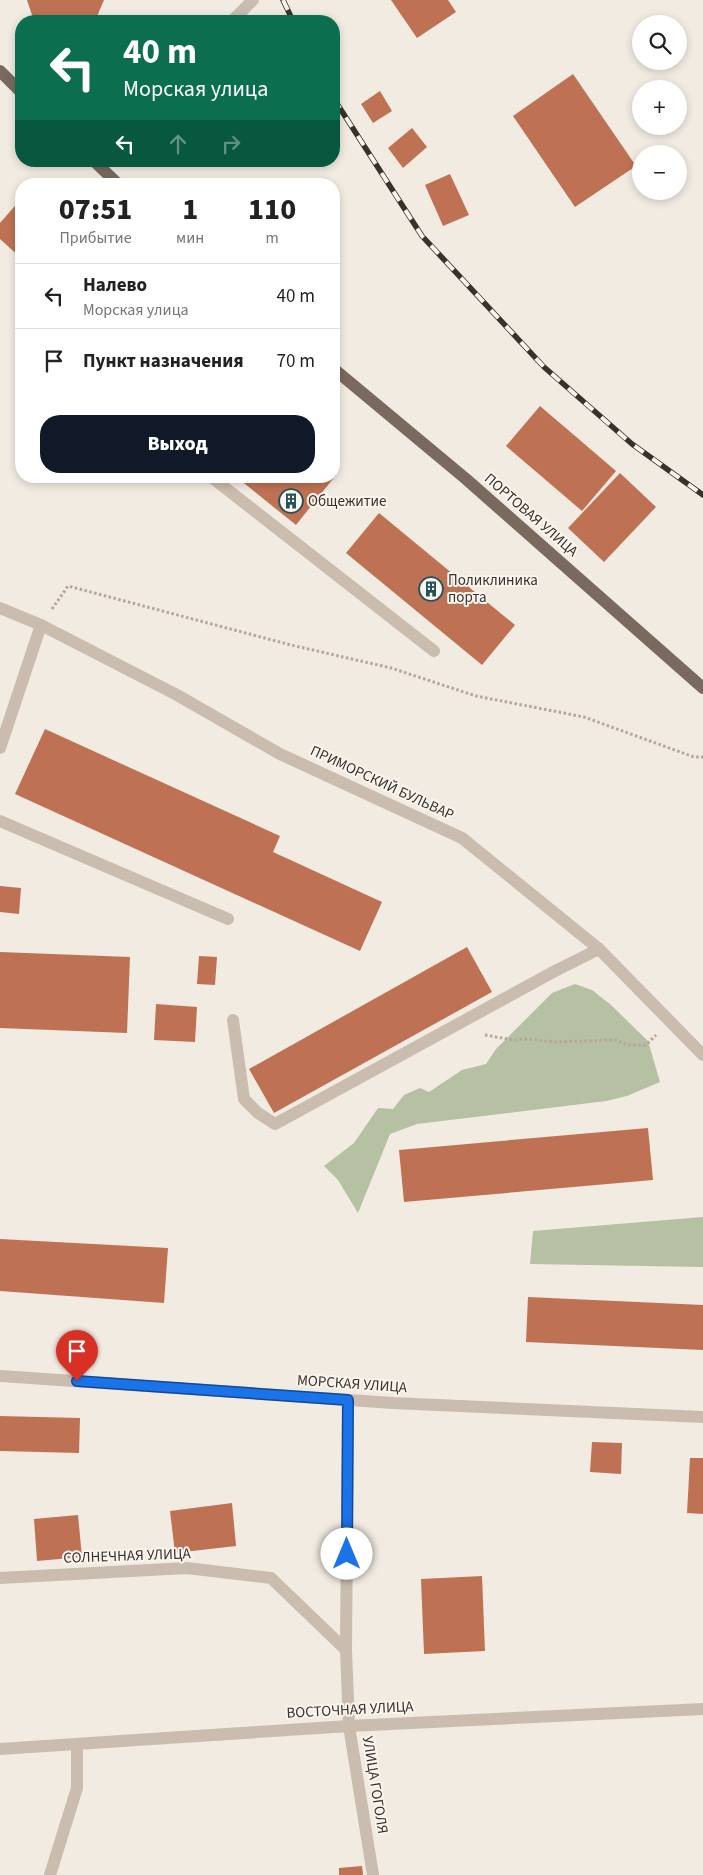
<!DOCTYPE html>
<html lang="ru">
<head>
<meta charset="utf-8">
<style>
  body { margin:0; font-family:"Source Sans 3",sans-serif; background:#f2f2f2; color:#222; height:100vh; display:flex; flex-direction:column; font-size:19px; white-space:nowrap }
  * { box-sizing:border-box; margin:0 }
  p { font-size:16px; color:#767676 }
  .icon { flex:none; width:28px; height:28px; fill:none; stroke:currentColor; stroke-width:2; stroke-linecap:round; stroke-linejoin:round }
  .map { position:relative; flex:1; overflow:hidden }
  .sheet { position:absolute; left:15px; top:178px; width:325px; height:305px; display:flex; flex-direction:column; background:#fff; border-radius:20px; box-shadow:0 2px 8px #0003 }
  .sheet>* { flex:none }
  .guide { position:absolute; left:15px; top:15px; width:325px; height:152px; border-radius:20px; box-shadow:0 2px 8px #0003; background:#0b6e4f; color:#fff; overflow:hidden }
  .tools { position:absolute; left:632px; top:15px; display:grid; gap:10px }
  .tools a { display:grid; place-items:center; width:55px; height:55px; border-radius:50%; background:#fff; box-shadow:0 2px 8px #0003; font-size:25px }
  .pin { position:absolute; display:grid; place-items:center; width:42px; height:42px; color:#fff; margin:-51px -21px; border-radius:50% 50% 50% 0; rotate:-45deg; box-shadow:0 0 5px #0007 }
  .pin .icon { rotate:45deg }
  .me { position:absolute; width:55px; margin:-28px; rotate:0deg; stroke-linejoin:round; filter:drop-shadow(0 0 4px #0008) }
  .turn { display:flex; align-items:center; gap:18px; height:105px; padding:0 25px; font-size:22px }
  .turn .icon { width:65px; height:65px; stroke-width:2.5 }
  .turn b { display:block; font-size:35px; line-height:42px }
  .lanes { display:flex; align-items:center; height:48px; padding:0 25px; background:#0003; justify-content:center; gap:25px; direction:ltr }
  .lanes .off { opacity:.35 }
  .eta { display:flex; justify-content:space-evenly; align-items:center; height:85px; text-align:center }
  .eta b { font-size:30px; font-weight:800; line-height:35px }
  .action { display:flex; gap:10px; margin-top:auto; padding:10px 25px }
  .action a { flex:1; height:58px; border-radius:20px; background:#111827; color:#fff; font-size:20px; font-weight:800; line-height:58px; text-align:center }
  ul { padding:0; list-style:none }
  li { display:flex; align-items:center; gap:15px; height:65px; padding:0 25px; border-top:1px solid #e0e0e0 }
  li div { flex:1 }
  li b { display:block; font-size:19px }
  li em { font-style:normal }
  .map>svg:first-child { display:block }
  .green { fill:#b5c1a2 }
  .building { fill:#bf7253 }
  .lines { fill:none; stroke-linecap:round; stroke-linejoin:round }
  .path { stroke:#b6a698; stroke-width:3; stroke-dasharray:2.5 2.5; stroke-linecap:butt }
  .minor { stroke:#cabcae; stroke-width:12 }
  .major { stroke:#7a695e; stroke-width:12 }
  .rail-casing { stroke:#39312c; stroke-width:5.5 }
  .rail { stroke:#faf5ee; stroke-width:4; stroke-dasharray:11; stroke-linecap:butt }
  .route-casing { stroke:#114b97; stroke-width:12 }
  .route { stroke:#1a73e8; stroke-width:9 }
  .labels { text-anchor:middle; dominant-baseline:central; stroke-width:4; stroke-linejoin:round; paint-order:stroke }
  .poi-label { font-size:15px; fill:#39312c; stroke:#faf5ee; text-anchor:start }
  .street-label { font-size:15px; fill:#39312c; stroke:#faf5ee }
</style>
</head>
<body>
<div class="map">
<svg width="703" height="1875" viewBox="0 0 703 1875">
  <rect width="100%" height="100%" fill="#f2ebe2"/>
  <g class="green">
    <path d="M575 984 592 990 611 1005 648 1041 660 1082 627 1096 606 1101 417 1124 390 1134 358 1213 338 1180 324 1166 354 1143 378 1108 393 1109 404 1095 420 1088 429 1092 462 1070 486 1064 496 1049 552 993Z"/>
    <path d="M703 1217V1267L530 1264 533 1231Z"/>
  </g>
  <g class="building">
    <path d="M27 0H104L95 21H34Z"/>
    <path d="M391 0H448L456 12 417 38Z"/>
    <path d="M573 74 636 166 575 207 513 116Z"/>
    <path d="M380 91 392 111 373 123 361 104Z"/>
    <path d="M412 128 427 147 403 168 388 148Z"/>
    <path d="M450 174 469 215 443 226 425 185Z"/>
    <path d="M21 199V258L0 239V223Z"/>
    <path d="M540 406 616 471 582 511 506 446Z"/>
    <path d="M334 473 336 475 296 525 235 476H334Z"/>
    <path d="M620 473 656 507 604 562 568 528Z"/>
    <path d="M379 513 515 625 482 665 346 553Z"/>
    <path d="M45 729 280 836 273 852 382 902 360 951 15 794Z"/>
    <path d="M0 886 21 888 19 914 0 912Z"/>
    <path d="M467 947 492 992 274 1113 249 1069Z"/>
    <path d="M0 952 130 957 127 1033 0 1028Z"/>
    <path d="M199 956 217 957 215 985 197 984Z"/>
    <path d="M156 1004 197 1007 195 1042 154 1040Z"/>
    <path d="M648 1128 653 1180 404 1202 399 1150Z"/>
    <path d="M0 1239 168 1248 164 1303 0 1291Z"/>
    <path d="M528 1297 703 1305V1350L526 1342Z"/>
    <path d="M0 1416 80 1418 79 1453 0 1451Z"/>
    <path d="M592 1442 622 1443 621 1474 590 1472Z"/>
    <path d="M690 1458H703V1514L687 1513Z"/>
    <path d="M232 1503 236 1546 175 1553 170 1511Z"/>
    <path d="M78 1515 82 1557 37 1561 34 1519Z"/>
    <path d="M482 1576 485 1651 424 1654 421 1579Z"/>
    <path d="M362 1866 363 1875H339V1868Z"/>
  </g>
  <g class="lines">
    <g class="path">
      <path d="M52 609 68 586 291 645 391 668 476 696 584 717 694 757H703"/>
      <path d="M485 1035 513 1040 527 1039 554 1042 616 1040 627 1045H646L656 1035"/>
    </g>
    <g class="minor">
      <path d="M232 21 253 0"/>
      <path d="M210 476 434 651"/>
      <path d="M0 608 41 625 177 695 280 754 462 838 599 949 703 1055"/>
      <path d="M0 748 41 625"/>
      <path d="M0 821 228 919"/>
      <path d="M233 1020 244 1099 258 1113 275 1124 555 971 599 949"/>
      <path d="M0 1376 393 1403 703 1417"/>
      <path d="M348 1400 346 1650 349 1726 373 1875"/>
      <path d="M0 1578 187 1568 271 1578 346 1650"/>
      <path d="M0 1749 349 1726 703 1709"/>
      <path d="M50 1875 77 1788V1744"/>
    </g>
    <g class="major">
      <path d="M0 71 21 92"/>
      <path d="M94 161 118 184"/>
      <path d="M334 369 466 479 703 688"/>
    </g>
    <g class="rail-casing">
      <g id="rail">
        <path d="M283 0 293 21"/>
        <path d="M334 99 422 236 544 367 632 444 703 495"/>
      </g>
    </g>
    <use href="#rail" class="rail"/>
  </g>
  <g class="lines">
    <g class="route-casing">
      <path id="route" d="M77 1381 348 1400 347 1554"/>
    </g>
    <use href="#route" class="route"/>
  </g>
  <defs>
    <g id="building-ring" transform="scale(1.25)"><circle r="9.5" fill="#faf5ee" stroke="#235359" stroke-width="1.5"/><path d="M-4-6H4V6H1V3H-1V6H-4ZM-2.5-4.3h1.7v1.8h-1.7ZM.8-4.3h1.7v1.8H.8ZM-2.5-1h1.7V.8h-1.7ZM.8-1h1.7V.8H.8Z" fill="#235359"/></g>
  </defs>
  <g fill-rule="evenodd">
    <use href="#building-ring" x="291" y="501"/>
    <use href="#building-ring" x="431" y="589"/>
  </g>
  <g class="labels">
    <g class="poi-label">
      <text x="308" y="501">Общежитие</text>
      <text x="448" y="580">Поликлиника<tspan x="448" dy="17">порта</tspan></text>
    </g>
    <g class="street-label">
      <text transform="translate(531 515) rotate(41)">ПОРТОВАЯ УЛИЦА</text>
      <text transform="translate(382 783) rotate(25)">ПРИМОРСКИЙ БУЛЬВАР</text>
      <text transform="translate(352 1384) rotate(4)">МОРСКАЯ УЛИЦА</text>
      <text transform="translate(127 1556) rotate(-2)">СОЛНЕЧНАЯ УЛИЦА</text>
      <text transform="translate(350 1710) rotate(-3)">ВОСТОЧНАЯ УЛИЦА</text>
      <text transform="translate(375 1785) rotate(81)">УЛИЦА ГОГОЛЯ</text>
    </g>
  </g>
</svg>
<div class="tools">
<a><svg class="icon" aria-label="search" viewBox="0 0 24 24"><circle cx="10" cy="10" r="6"/><path d="M15 15l6 6"/></svg></a>
<a>+</a>
<a>−</a>
</div>
<div class="pin" style="left:77px;top:1381px;background:#d93025"><svg class="icon" aria-label="arrive" viewBox="0 0 24 24"><path d="M6 21V4h12l-3 4 3 4H6"/></svg></div>
<svg class="me" style="left:347px;top:1554px" viewBox="-20 -20 40 40"><circle r="19" fill="#fff"/><path d="M0-13L10 11 0 6-10 11z" fill="#1a73e8"/></svg>
<div class="guide">
<div class="turn"><svg class="icon" aria-label="left" viewBox="0 0 24 24"><path d="M17 20v-9H6M10 6l-5 5 5 5"/></svg><div><b>40 m</b>Морская улица</div></div>
<div class="lanes"><svg class="icon" aria-label="left" viewBox="0 0 24 24"><path d="M17 20v-9H6M10 6l-5 5 5 5"/></svg><svg class="icon off" aria-label="ahead" viewBox="0 0 24 24"><path d="M12 20V5M6 11l6-6 6 6"/></svg><svg class="icon off" aria-label="right" viewBox="0 0 24 24"><path d="M7 20v-9h11M14 6l5 5-5 5"/></svg></div>
</div>
<section class="sheet">
<div class="eta">
<div><b>07:51</b><p>Прибытие</p></div>
<div><b>1</b><p>мин</p></div>
<div><b>110</b><p>m</p></div>
</div>
<ul>
<li><svg class="icon" aria-label="left" viewBox="0 0 24 24"><path d="M17 20v-9H6M10 6l-5 5 5 5"/></svg><div><b>Налево</b><p>Морская улица</p></div><em>40 m</em></li>
<li><svg class="icon" aria-label="arrive" viewBox="0 0 24 24"><path d="M6 21V4h12l-3 4 3 4H6"/></svg><div><b>Пункт назначения</b></div><em>70 m</em></li>
</ul>
<div class="action"><a>Выход</a></div>
</section>
</div>
</body>
</html>
